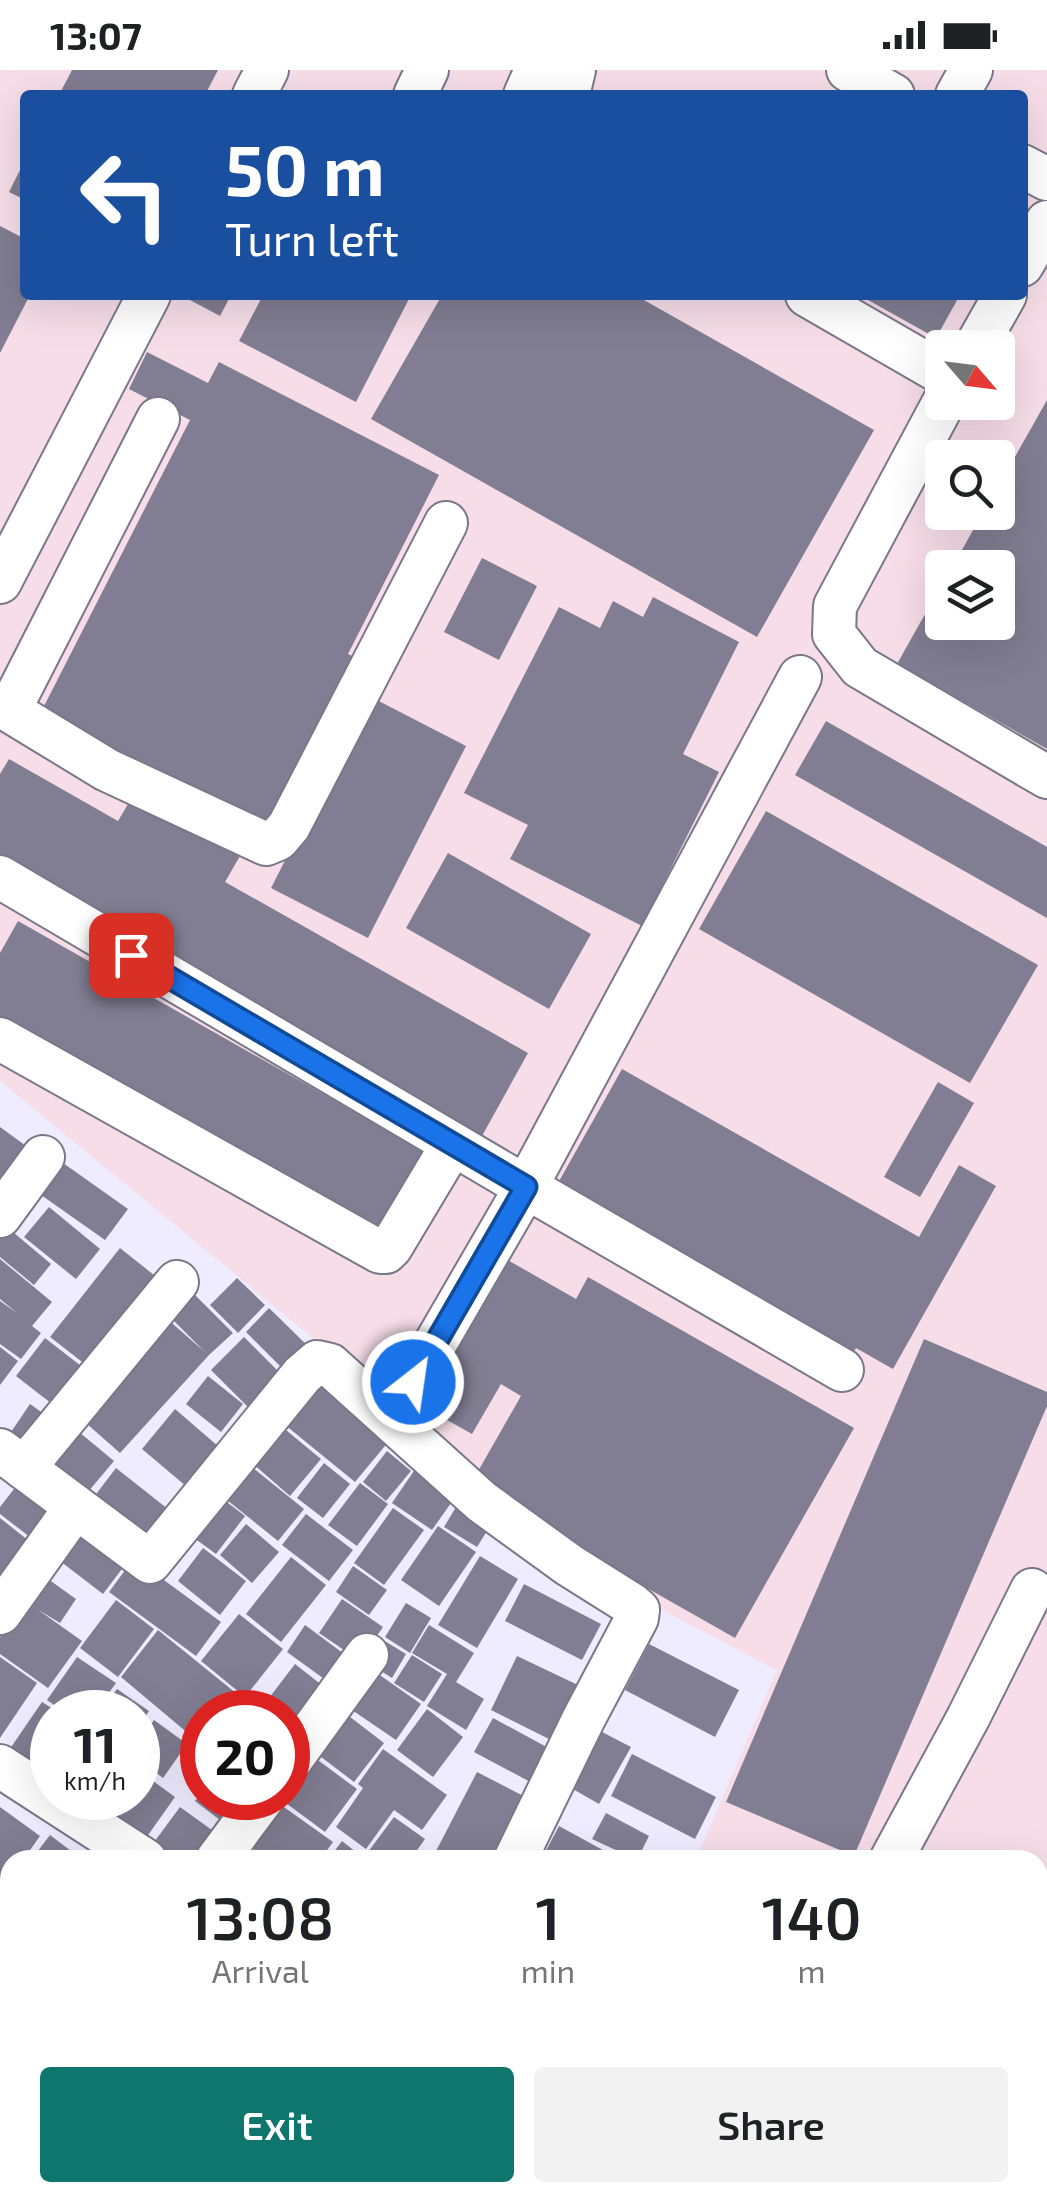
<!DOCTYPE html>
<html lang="en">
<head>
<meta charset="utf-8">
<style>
  body { margin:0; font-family:"Exo 2",sans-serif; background:#f2f2f2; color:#202124; height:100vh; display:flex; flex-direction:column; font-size:38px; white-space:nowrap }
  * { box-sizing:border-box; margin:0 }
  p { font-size:32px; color:#757577 }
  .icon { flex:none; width:55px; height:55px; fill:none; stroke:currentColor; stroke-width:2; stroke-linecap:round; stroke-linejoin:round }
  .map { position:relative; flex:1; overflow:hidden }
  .panel { position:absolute; left:0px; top:1780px; width:1048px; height:352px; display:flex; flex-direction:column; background:#fff; border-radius:30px 30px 0 0; box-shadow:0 10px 40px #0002 }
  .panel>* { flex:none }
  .top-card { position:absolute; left:20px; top:20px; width:1008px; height:210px; border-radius:10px; box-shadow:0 10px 40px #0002; background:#1a4fa0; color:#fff; overflow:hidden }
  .needle { width:65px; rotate:118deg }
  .fabs { position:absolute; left:925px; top:260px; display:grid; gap:20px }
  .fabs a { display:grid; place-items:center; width:90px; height:90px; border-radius:10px; background:#fff; box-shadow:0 10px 40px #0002; font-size:50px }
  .speed { position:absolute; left:30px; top:1620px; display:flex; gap:20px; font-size:50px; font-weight:700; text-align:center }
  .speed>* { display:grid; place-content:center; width:130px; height:130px; border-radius:50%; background:#fff; box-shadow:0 10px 40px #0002; line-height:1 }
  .speed small { font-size:25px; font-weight:400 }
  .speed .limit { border:15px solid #d22; background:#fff; color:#111 }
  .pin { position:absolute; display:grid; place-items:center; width:85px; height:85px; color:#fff; margin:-42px; border-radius:20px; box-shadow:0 5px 15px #0006 }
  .me { position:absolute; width:110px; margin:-55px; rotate:30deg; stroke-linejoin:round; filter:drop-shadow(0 0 8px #0008) }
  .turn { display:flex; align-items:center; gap:35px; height:210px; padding:0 40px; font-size:45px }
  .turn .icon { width:130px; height:130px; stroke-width:2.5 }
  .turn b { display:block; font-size:70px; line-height:85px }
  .eta { display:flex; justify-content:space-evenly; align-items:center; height:170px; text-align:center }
  .eta b { font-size:60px; font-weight:600; line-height:70px }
  .primary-button { display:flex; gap:20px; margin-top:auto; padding:20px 40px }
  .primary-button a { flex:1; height:115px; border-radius:10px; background:#0f766e; color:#fff; font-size:40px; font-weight:600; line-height:115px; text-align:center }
  .primary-button a+a { background:#f2f2f2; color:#202124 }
  .status { display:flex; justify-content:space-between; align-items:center; height:70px; padding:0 50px; background:#fff; direction:ltr }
  .status svg { height:28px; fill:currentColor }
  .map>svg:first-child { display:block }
  .industrial { fill:#f6dde7; fill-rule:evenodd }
  .building { fill:#817d92 }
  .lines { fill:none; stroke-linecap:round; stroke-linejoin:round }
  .minor-casing { stroke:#7a778b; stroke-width:46 }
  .minor { stroke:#fff; stroke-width:42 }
  .route-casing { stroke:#114b97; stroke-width:25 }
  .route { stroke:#1a73e8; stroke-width:18 }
</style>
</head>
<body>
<div class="status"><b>13:07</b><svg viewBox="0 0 49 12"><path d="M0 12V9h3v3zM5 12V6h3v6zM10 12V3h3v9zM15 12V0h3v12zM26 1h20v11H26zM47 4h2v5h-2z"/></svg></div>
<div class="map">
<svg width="1047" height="2131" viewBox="0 0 1047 2131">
  <rect width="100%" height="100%" fill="#efecff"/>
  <path class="industrial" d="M0 0H1047V2131H548L552 2122H1038V1790H696L777 1600 572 1493 437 1370 0 1011ZM25 25H1022V225H25ZM942 278H998V332H942ZM942 388H998V442H942ZM942 498H998V552H942Z"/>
  <g class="building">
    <path d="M72 0H218L205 25H59Z"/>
    <path d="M25 90V130L9 122Z"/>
    <path d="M0 156 25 169V225H30L0 283Z"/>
    <path d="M190 225H231L220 246 188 229Z"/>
    <path d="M263 225H411L356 332 239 271Z"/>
    <path d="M442 225H635L874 360 757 567 371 349Z"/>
    <path d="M859 225H960L936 268Z"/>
    <path d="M147 282 208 313 219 292 439 405 348 584 362 591 275 761 41 642 190 350 129 319Z"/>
    <path d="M1047 330V679L897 594 942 514V552H998V498H952L983 442H998V417Z"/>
    <path d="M482 488 537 516 499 590 444 562Z"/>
    <path d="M653 527 739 572 683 684 719 702 642 856 510 789 528 755 464 723 559 537 600 558 613 531 643 547Z"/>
    <path d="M369 626 466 676 368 868 271 818Z"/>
    <path d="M826 651 1047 777V848L795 705Z"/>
    <path d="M9 689 118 751 137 719 244 779 225 812 528 983 482 1066 0 793V704Z"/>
    <path d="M766 741 1038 895 970 1013 699 859Z"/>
    <path d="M448 783 591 864 549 939 406 858Z"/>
    <path d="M18 851 436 1088 384 1180 0 963V883Z"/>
    <path d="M622 999 919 1167 959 1095 996 1116 893 1299 856 1278 849 1290 553 1122Z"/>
    <path d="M938 1012 974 1033 920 1127 884 1107Z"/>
    <path d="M0 1057 40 1086 0 1117Z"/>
    <path d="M56 1088 128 1139 105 1170 34 1120Z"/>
    <path d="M49 1137 100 1179 76 1209 24 1167Z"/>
    <path d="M7 1157 51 1194 34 1215 0 1187V1166Z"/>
    <path d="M120 1178 169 1217 99 1305 50 1267Z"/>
    <path d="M0 1189 52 1232 32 1256 41 1263 21 1289 0 1274V1231L17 1243 0 1229Z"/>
    <path d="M506 1189 576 1229 588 1207 854 1358 735 1568 469 1417 521 1326 501 1314 472 1364 422 1336Z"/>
    <path d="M237 1208 265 1235 238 1263 210 1235Z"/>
    <path d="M189 1219 233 1263 209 1285 120 1383 78 1346 166 1248 205 1282 166 1243Z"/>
    <path d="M269 1238 314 1282 290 1306 246 1262Z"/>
    <path d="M244 1267 288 1311 255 1344 211 1300Z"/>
    <path d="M45 1268 94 1306 65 1344 16 1306Z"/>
    <path d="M924 1269 1047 1322V1336L854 1786 726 1732Z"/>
    <path d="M0 1277 18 1291 0 1315Z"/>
    <path d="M208 1306 243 1334 221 1362 186 1334Z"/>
    <path d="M313 1309 389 1371 355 1412 279 1350Z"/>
    <path d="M30 1334 44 1344 25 1371 11 1362Z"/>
    <path d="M175 1339 226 1383 193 1422 142 1379Z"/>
    <path d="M275 1351 321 1389 290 1426 245 1387Z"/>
    <path d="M67 1352 114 1391 77 1435 30 1397Z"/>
    <path d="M387 1381 411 1401 386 1431 363 1412Z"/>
    <path d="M243 1390 304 1439 278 1471 217 1422Z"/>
    <path d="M324 1393 350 1414 323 1448 297 1428Z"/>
    <path d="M418 1395 458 1423 432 1460 392 1433Z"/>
    <path d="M116 1398 178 1447 149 1484 87 1436Z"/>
    <path d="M21 1410 67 1446 43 1477 0 1444V1437Z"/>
    <path d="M360 1413 388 1434 357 1476 328 1455Z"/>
    <path d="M219 1426 245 1446 216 1484 190 1465Z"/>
    <path d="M459 1432 492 1453 477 1477 444 1457Z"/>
    <path d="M393 1438 424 1460 384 1515 354 1493Z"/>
    <path d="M306 1444 353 1480 329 1511 282 1475Z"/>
    <path d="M0 1448 43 1482 15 1518 0 1506Z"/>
    <path d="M88 1454 131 1487 103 1524 60 1491Z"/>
    <path d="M246 1454 279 1482 252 1513 220 1485Z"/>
    <path d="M438 1456 476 1482 439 1536 401 1510Z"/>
    <path d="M203 1478 246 1511 220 1545 178 1511Z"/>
    <path d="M480 1486 518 1509 477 1578 438 1555Z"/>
    <path d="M291 1487 326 1515 281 1572 246 1544Z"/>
    <path d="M134 1488 221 1552 196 1586 109 1522Z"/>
    <path d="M353 1496 387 1520 369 1545 336 1522Z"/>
    <path d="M48 1509 76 1529 60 1553 37 1539 82 1571 48 1618 0 1584V1567L26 1531Z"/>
    <path d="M524 1514 601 1554 582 1590 505 1551Z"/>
    <path d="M342 1529 383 1557 360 1591 319 1563Z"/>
    <path d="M116 1530 154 1559 118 1607 80 1578Z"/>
    <path d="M406 1533 431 1548 410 1583 385 1567Z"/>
    <path d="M239 1544 283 1579 245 1627 201 1591Z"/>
    <path d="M305 1555 355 1592 338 1619 287 1582Z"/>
    <path d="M429 1555 474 1583 456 1612 484 1629 466 1660 427 1636 447 1604 412 1583Z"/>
    <path d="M158 1560 242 1628 230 1642H202V1675L121 1607Z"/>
    <path d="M383 1570 406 1584 392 1608 368 1593Z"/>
    <path d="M649 1574 739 1620 715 1667 625 1620Z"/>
    <path d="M412 1585 442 1604 424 1632 394 1613Z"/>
    <path d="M517 1586 580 1616 553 1671 491 1640Z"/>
    <path d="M0 1587 37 1613 0 1668Z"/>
    <path d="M77 1587 116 1613 95 1642H64L47 1630Z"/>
    <path d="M295 1594 332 1623 306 1656 269 1628Z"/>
    <path d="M374 1601 421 1634 396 1670 349 1638Z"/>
    <path d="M117 1619 149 1641 138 1658V1642H100Z"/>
    <path d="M42 1632 58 1642H52V1698L42 1713 5 1686Z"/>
    <path d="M427 1639 463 1667 433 1707 397 1680Z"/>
    <path d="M341 1640 384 1673 354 1712 312 1680Z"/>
    <path d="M493 1648 554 1681 536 1715 474 1682Z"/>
    <path d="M154 1650 187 1674 163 1708 138 1689V1672Z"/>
    <path d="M602 1662 631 1677 599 1734 571 1718Z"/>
    <path d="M383 1679 447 1725 422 1760 394 1740 366 1779 336 1757 363 1718 358 1714Z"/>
    <path d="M632 1684 716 1727 695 1769 611 1726Z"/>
    <path d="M311 1685 357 1719 325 1762 279 1728H288V1717Z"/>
    <path d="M138 1700 175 1727 141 1775 96 1743 107 1728H138Z"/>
    <path d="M477 1702 535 1732 504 1790H448L435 1783Z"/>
    <path d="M202 1722V1728H258L233 1760 195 1731Z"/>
    <path d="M274 1730 333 1772 320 1790H268L244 1772Z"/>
    <path d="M0 1737 40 1766 23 1790H10V1809L4 1818 0 1815Z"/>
    <path d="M180 1737 223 1768 207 1790H155L146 1783Z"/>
    <path d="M606 1743 649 1766 637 1790 592 1769Z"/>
    <path d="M394 1747 425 1769 410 1790H379L368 1782Z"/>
    <path d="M559 1756 601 1779 619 1790H541Z"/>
    <path d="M50 1765 75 1784 70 1790H31Z"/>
    <path d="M342 1771 366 1790H328Z"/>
    <path d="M0 1888 10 1895V1958L0 1950Z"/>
    <path d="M0 1964 10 1973V2031L0 2042Z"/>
    <path d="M10 2054V2094L0 2085V2066Z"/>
    <path d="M10 2120V2122H72L64 2131H13L6 2124Z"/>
    <path d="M81 2122H97L108 2131H75Z"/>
    <path d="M178 2122H244L252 2129 190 2131Z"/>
    <path d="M265 2122H320L315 2131H271L263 2126Z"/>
    <path d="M339 2122H412L408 2131H389L378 2126 376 2131H335Z"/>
    <path d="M416 2122H478L492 2131H412Z"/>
  </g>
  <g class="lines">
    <g class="minor-casing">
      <g id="minor">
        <path d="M848 0 893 25"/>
        <path d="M254 25 267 0"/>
        <path d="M415 25 427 0"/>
        <path d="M525 25 536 0"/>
        <path d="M568 25 574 0"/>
        <path d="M957 25 971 0"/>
        <path d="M1022 96 1047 109"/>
        <path d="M1022 195 1047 152"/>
        <path d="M807 225 942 303"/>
        <path d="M975 278 1005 225"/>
        <path d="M944 332 835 536 834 564 860 597 1047 707"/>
        <path d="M0 512 149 225"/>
        <path d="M0 635 107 700 266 774 278 769 289 756 446 453"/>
        <path d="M10 639 158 349"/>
        <path d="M0 807 526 1117 800 607"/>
        <path d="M0 969 380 1182H386L391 1177 452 1075"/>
        <path d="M0 1146 43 1087"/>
        <path d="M413 1312 526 1117 842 1300"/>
        <path d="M0 1380 150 1492 302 1305 317 1292 330 1295 482 1432 569 1495 631 1534 638 1540 637 1548 584 1648 515 1790"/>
        <path d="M24 1398 177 1212"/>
        <path d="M0 1543 75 1438"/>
        <path d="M288 1694 367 1585"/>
        <path d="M0 1696 145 1790"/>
        <path d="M217 1790 263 1728"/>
        <path d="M891 1790 968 1648 1032 1520"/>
        <path d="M1038 1966 1047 1950"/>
        <path d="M319 2131 323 2122"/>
      </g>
    </g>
    <use href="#minor" class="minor"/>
  </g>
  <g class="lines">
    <g class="route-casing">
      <path id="route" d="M131 885 526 1117 413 1312"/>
    </g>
    <use href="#route" class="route"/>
  </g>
</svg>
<div class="fabs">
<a><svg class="needle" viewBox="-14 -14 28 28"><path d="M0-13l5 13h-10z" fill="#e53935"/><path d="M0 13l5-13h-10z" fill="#757577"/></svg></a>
<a><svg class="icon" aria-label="search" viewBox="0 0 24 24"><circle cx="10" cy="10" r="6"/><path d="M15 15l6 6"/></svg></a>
<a><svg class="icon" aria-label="layers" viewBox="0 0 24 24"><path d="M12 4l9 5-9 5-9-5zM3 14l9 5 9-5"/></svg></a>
</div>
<div class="speed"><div>11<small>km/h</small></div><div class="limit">20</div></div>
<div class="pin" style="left:131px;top:885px;background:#d93025"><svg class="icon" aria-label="arrive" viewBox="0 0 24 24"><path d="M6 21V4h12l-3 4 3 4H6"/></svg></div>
<svg class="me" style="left:413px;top:1312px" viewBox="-20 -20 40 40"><circle r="17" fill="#1a73e8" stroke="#fff" stroke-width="3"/><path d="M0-11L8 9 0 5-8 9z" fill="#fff"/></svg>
<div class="top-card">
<div class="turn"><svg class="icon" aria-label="left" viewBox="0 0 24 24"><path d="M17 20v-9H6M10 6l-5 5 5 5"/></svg><div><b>50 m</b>Turn left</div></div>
</div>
<section class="panel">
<div class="eta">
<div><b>13:08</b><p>Arrival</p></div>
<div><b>1</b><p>min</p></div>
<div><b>140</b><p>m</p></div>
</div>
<div class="primary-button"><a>Exit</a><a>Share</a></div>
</section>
</div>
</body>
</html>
